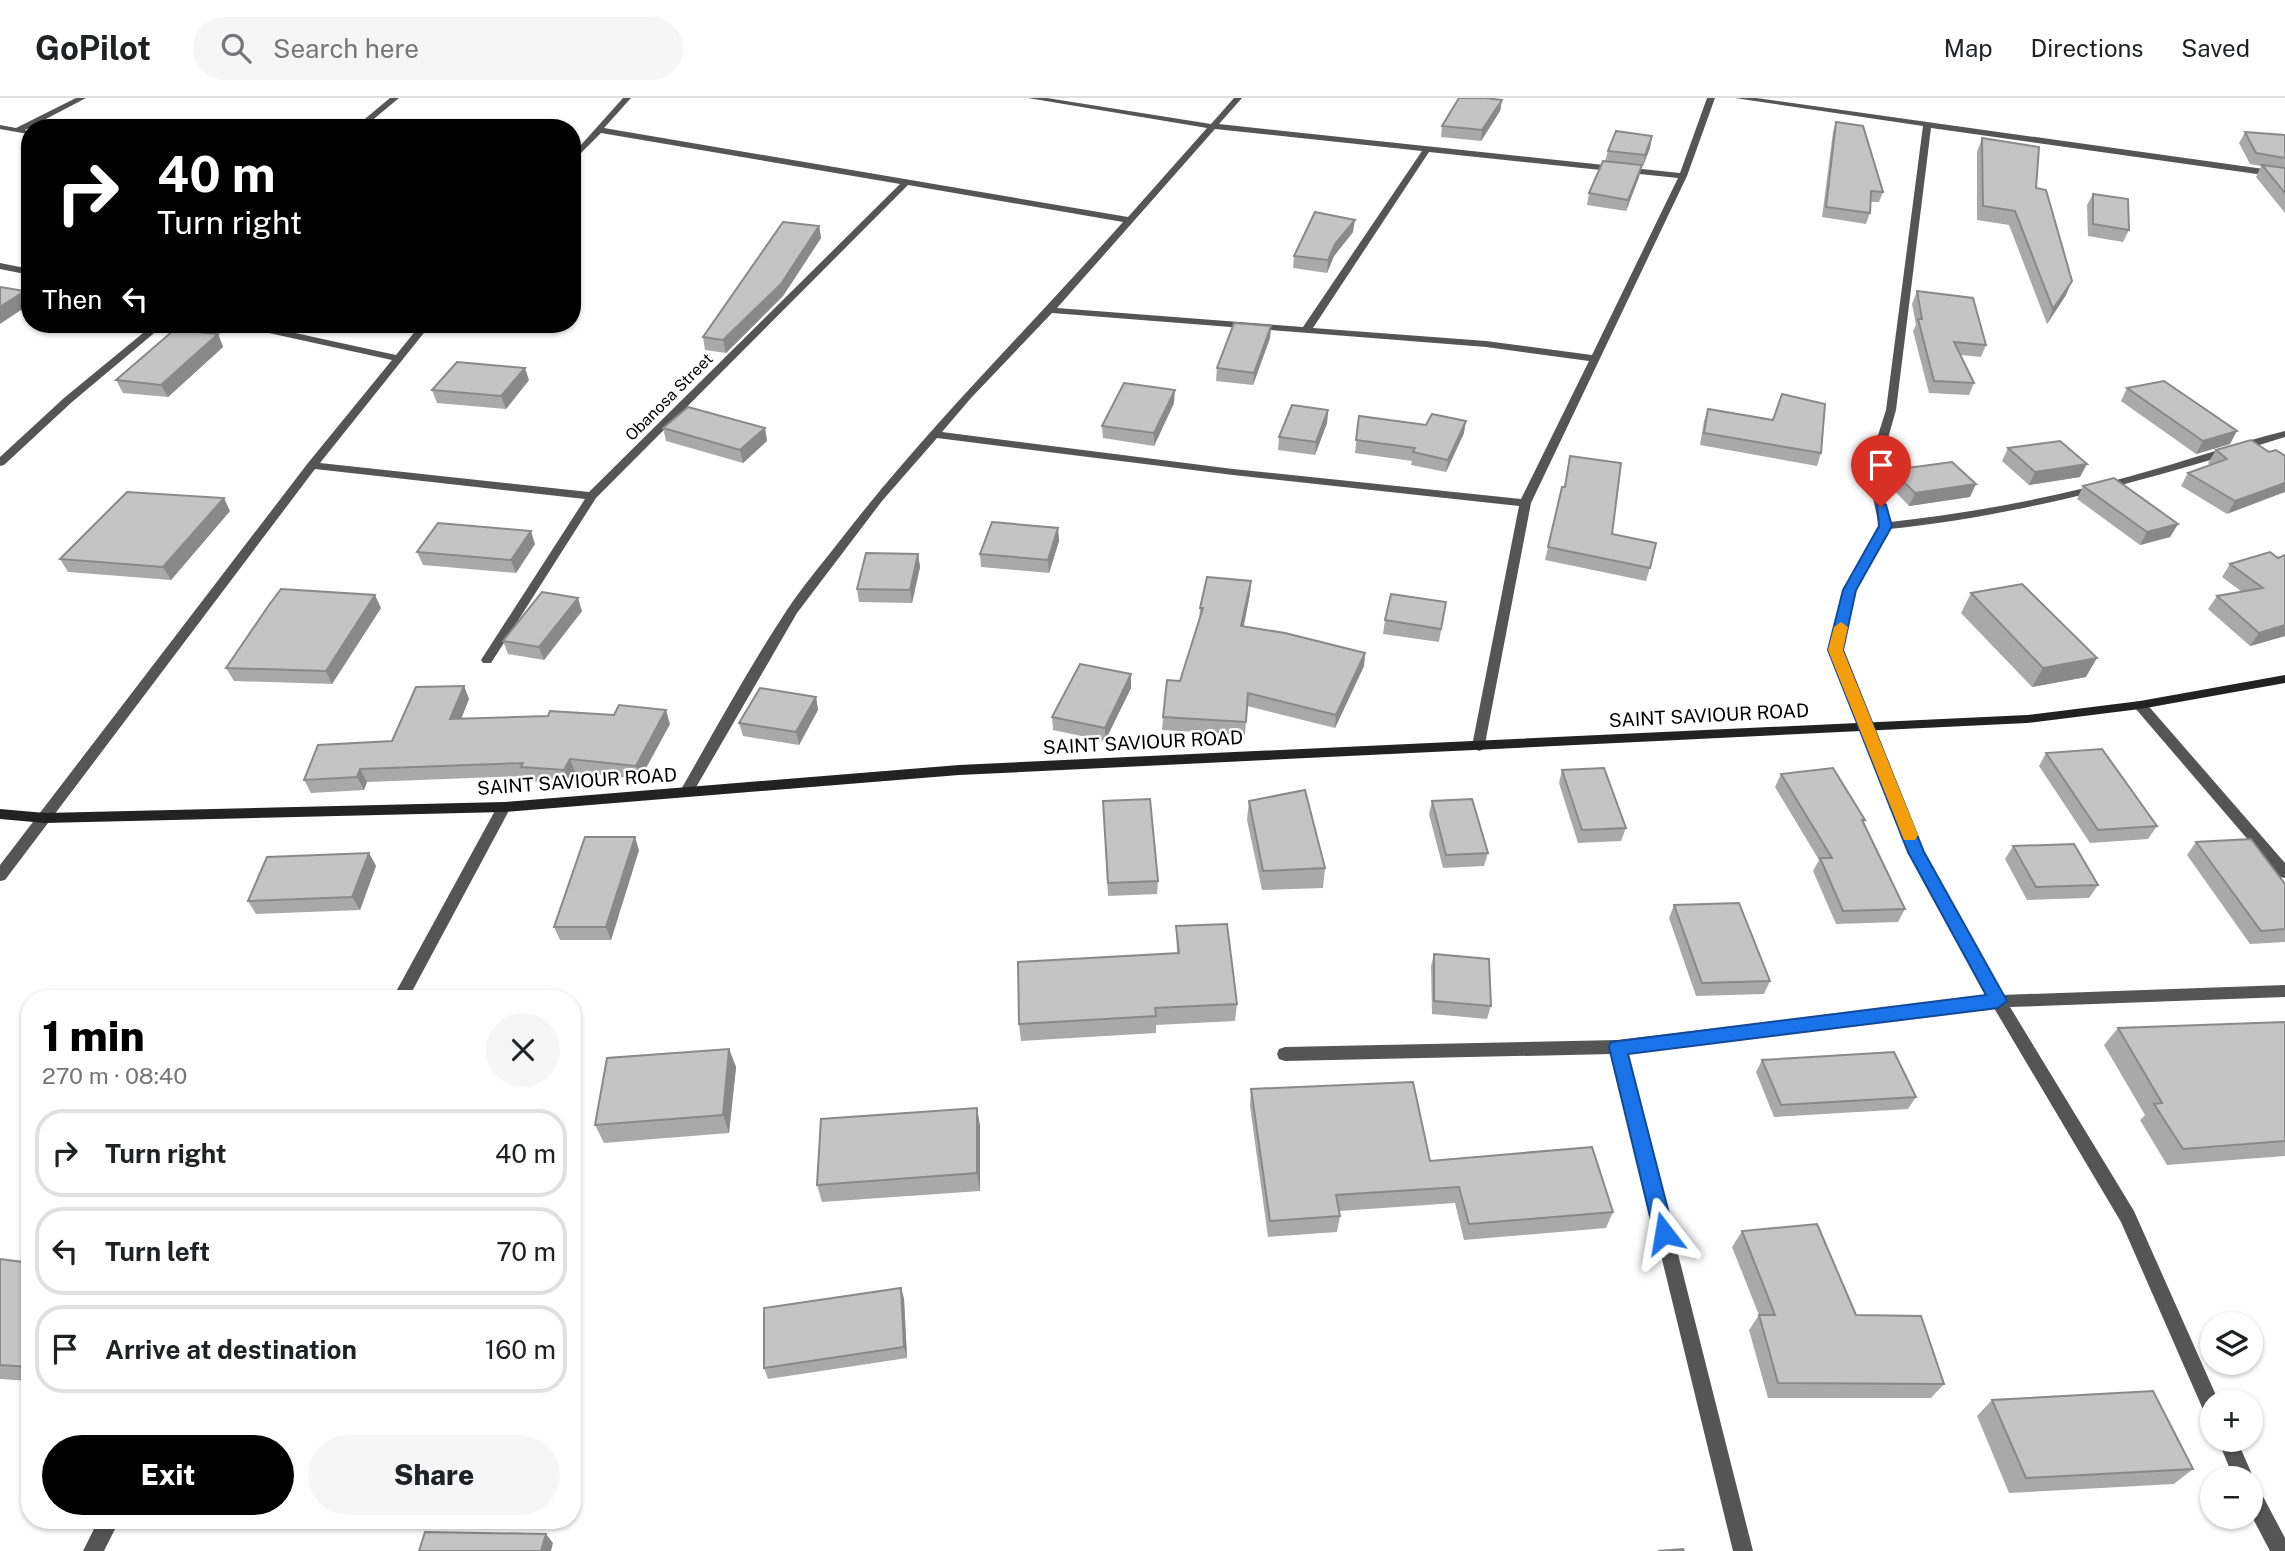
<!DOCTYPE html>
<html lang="en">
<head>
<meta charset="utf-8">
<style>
  body { margin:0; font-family:"Public Sans",sans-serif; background:#f6f6f6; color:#202124; height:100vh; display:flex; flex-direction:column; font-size:26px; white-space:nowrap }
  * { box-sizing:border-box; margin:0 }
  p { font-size:23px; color:#757577 }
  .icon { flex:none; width:38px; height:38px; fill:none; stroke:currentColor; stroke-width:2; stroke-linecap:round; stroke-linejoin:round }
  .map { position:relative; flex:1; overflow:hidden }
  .panel { position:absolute; left:21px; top:892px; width:560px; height:539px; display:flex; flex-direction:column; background:#fff; border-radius:28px; box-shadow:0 2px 5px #0004 }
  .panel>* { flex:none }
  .top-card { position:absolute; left:21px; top:21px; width:560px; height:214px; border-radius:28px; box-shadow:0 2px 5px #0004; background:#000; color:#fff; overflow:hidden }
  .tools { position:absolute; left:2200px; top:1214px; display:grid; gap:14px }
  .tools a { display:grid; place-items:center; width:63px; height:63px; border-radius:50%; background:#fff; box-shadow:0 2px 5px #0004; font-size:35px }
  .pin { position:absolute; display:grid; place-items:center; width:60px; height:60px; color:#fff; margin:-72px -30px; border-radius:50% 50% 50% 0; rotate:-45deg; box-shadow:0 0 7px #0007 }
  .pin .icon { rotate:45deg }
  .me { position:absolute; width:77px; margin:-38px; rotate:346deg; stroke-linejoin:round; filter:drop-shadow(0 0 5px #0008) }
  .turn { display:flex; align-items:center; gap:24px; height:147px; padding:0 21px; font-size:32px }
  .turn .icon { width:91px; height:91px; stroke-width:2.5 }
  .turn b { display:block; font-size:49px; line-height:60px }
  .then { display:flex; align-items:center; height:66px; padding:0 21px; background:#0003; gap:14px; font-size:26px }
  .round { display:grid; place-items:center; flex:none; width:74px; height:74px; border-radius:37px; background:#f6f6f6 }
  .summary { display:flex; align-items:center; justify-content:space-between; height:119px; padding:0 21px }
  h1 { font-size:42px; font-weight:800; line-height:52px; color:#000 }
  .cta { display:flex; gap:14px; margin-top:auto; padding:14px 21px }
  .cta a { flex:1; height:80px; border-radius:42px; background:#000; color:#fff; font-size:28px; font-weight:800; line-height:80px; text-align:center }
  .cta a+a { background:#f6f6f6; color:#202124 }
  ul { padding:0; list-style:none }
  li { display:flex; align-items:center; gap:21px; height:88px; margin:0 14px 10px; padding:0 7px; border:4px solid #e0e0e0; border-radius:28px }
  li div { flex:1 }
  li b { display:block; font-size:26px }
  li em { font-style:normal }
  header { display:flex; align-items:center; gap:42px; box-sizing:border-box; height:98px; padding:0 35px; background:#fff; border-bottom:2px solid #e0e0e0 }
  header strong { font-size:33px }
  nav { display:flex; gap:38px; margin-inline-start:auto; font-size:24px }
  .search { width:490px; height:63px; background:#f6f6f6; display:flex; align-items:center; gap:18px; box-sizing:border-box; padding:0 24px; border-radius:38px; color:#757577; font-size:26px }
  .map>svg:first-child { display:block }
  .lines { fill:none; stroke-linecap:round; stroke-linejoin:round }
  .street { fill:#555; fill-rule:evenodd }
  .secondary { fill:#222; fill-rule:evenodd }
  .wall { fill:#a9a9a9 }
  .shaded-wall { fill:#898989 }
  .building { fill:#c4c4c4; stroke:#898989; stroke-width:2 }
  .route { fill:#1a73e8; stroke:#114b97; stroke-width:2 }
  .slow { fill:#f59e0b }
  .labels { text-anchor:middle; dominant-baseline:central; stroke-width:5; stroke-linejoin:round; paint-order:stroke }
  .far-street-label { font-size:16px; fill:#000; stroke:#fff }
  .street-label { font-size:19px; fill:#000; stroke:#fff }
</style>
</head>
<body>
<header>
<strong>GoPilot</strong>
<div class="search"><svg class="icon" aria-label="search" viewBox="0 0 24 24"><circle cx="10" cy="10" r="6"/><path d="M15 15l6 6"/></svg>Search here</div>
<nav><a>Map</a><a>Directions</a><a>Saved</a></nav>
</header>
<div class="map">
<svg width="2285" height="1453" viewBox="0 0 2285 1453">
  <rect width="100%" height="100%" fill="#fff"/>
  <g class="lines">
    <g class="street">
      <path d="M76 0H86L25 32 29 34 28 36 0 31V27L16 30Z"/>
      <path d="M390 0H399L363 30H354Z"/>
      <path d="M623 0H631L604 30 1128 119 1207 30 1028 0H1047L1211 26 1234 0H1242L1219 26 1680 75 1707 0H1715L1687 78 1531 405 1484 651 1479 653 1472 648 1519 408 1233 377 937 340 882 403 797 515 691 698H681L679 695C714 634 748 571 787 512 802 489 821 467 838 445 926 331 1028 231 1123 124L908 87 596 400 491 565H483L481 562 585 401 315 371 5 782 0 783V767L308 365 392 262 242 229 237 226H254L396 257 421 226H431L320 365 589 394 900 86 601 35 572 64V57ZM1215 31 1422 53 1303 229 1057 210ZM1429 54 1678 80 1592 257 1486 243 1313 230ZM1052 215 1486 249 1589 263 1521 401 1233 371 942 334 971 300Z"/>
      <path d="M1735 0H1756L2285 74V80L1931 30 1896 312 1879 372 1890 424C1972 415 2052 400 2131 378 2183 364 2233 346 2285 333V339C2155 380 2025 417 1889 431L1855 492 1842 552 1923 754 2002 897 2285 887V899L2010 909 2134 1113 2219 1304H2212V1318L2205 1316 2121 1124 1994 910 1627 954 1753 1453H1733L1612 956 1285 963 1279 961 1277 956 1279 951 1285 949 1618 942 1987 898 1909 754 1830 552 1843 492 1879 428 1867 372 1886 312 1923 28Z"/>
      <path d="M0 165 30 171V177L0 171Z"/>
      <path d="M154 226H165L72 304 4 367 0 368V359L64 300Z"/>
      <path d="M2140 603 2145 604 2285 765V780L2280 779 2135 610 2134 607 2135 604Z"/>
      <path d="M504 704 511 709 408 901H392L497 709Z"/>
      <path d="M2218 1342H2237L2254 1381 2252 1385 2257 1387 2285 1440V1453H2270L2250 1415V1381H2234Z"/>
      <path d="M98 1423H119L104 1453H83Z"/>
    </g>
    <path class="secondary" d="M2285 577V585L2140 611 2027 625 959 677 504 714 45 725 0 721V711L45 715 504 704 959 667 2027 617 2140 603Z"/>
  </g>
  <g class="wall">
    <path d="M1502 2 1500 13 1481 43 1441 39 1442 28Z"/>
    <path d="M1836 24 1883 94 1879 104H1871L1870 115 1866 126 1822 119 1833 34Z"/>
    <path d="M2245 34 2285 37V115L2256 79 2261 68 2250 66 2239 45Z"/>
    <path d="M1652 38 1650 50 1643 68H1641L1639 79 1626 113 1587 107 1589 95 1605 63 1608 53Z"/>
    <path d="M1982 40 2036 90 2066 197 2047 226 2009 127 1977 122V54Z"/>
    <path d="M2093 96 2129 132 2123 144 2088 138 2087 107Z"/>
    <path d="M819 128 821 140 783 198 726 255 705 252 703 239Z"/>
    <path d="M1353 134 1334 158 1327 175 1293 170 1294 158Z"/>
    <path d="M1917 193 1986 247 1981 259 1961 257 1974 285 1969 297 1929 295 1913 233 1916 227 1912 206Z"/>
    <path d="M1271 228 1270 240 1253 287 1216 283 1217 270Z"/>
    <path d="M218 236 223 249 168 299 123 295 116 282Z"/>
    <path d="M529 282 506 311 437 305 432 292Z"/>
    <path d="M2127 290 2230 346 2196 356 2121 303Z"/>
    <path d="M1174 305 1154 348 1103 340 1102 328Z"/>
    <path d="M1708 311 1821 355 1817 368 1700 347 1704 323Z"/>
    <path d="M1328 312 1327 325 1315 357 1278 352 1279 339Z"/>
    <path d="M1359 318 1464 335 1446 374 1411 367 1412 363 1355 355Z"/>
    <path d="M663 330H765L767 343 743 365 666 343Z"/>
    <path d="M2008 350 2080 379 2029 387 2002 363Z"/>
    <path d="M2216 352 2269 354 2227 416 2181 388 2188 375 2210 367 2208 365Z"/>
    <path d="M1570 358 1612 436 1650 470 1646 483 1545 462 1562 389H1564Z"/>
    <path d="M1892 372 1970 399 1909 408 1887 385Z"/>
    <path d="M2083 388 2178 426 2170 439 2140 447 2077 401Z"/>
    <path d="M230 413 171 482 68 474 60 461Z"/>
    <path d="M1058 430 1059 443 1049 475 981 469 980 456Z"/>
    <path d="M535 446 516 475 423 467 417 454Z"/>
    <path d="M918 456 920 469 912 505 859 504 857 491Z"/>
    <path d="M2278 460 2285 538 2250 548 2208 511 2217 498 2242 494 2222 479 2230 466Z"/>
    <path d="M1251 483 1250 496 1243 529 1365 555 1364 568 1335 630 1247 608 1245 637 1162 632 1163 619 1180 583 1199 523 1200 510Z"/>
    <path d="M1971 495 2086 579 2032 589 1961 515Z"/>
    <path d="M1446 504 1439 544 1383 536 1385 522Z"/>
    <path d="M381 510 332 586 234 583 226 570Z"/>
    <path d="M582 513 544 562 508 556 503 543Z"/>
    <path d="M1131 576V590L1105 643 1053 632 1052 619Z"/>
    <path d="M464 588 469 601 461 621 670 626 640 681 575 674 569 685 526 683 525 678 367 684 364 692 311 695 304 682 392 643Z"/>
    <path d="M816 599 818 612 799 647 743 638 739 625Z"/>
    <path d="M2046 655 2157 728 2148 741 2090 745 2039 668Z"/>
    <path d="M1562 672 1626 730 1621 743 1578 745 1559 685Z"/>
    <path d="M1781 676 1865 722 1864 725 1905 811 1898 824 1836 826 1813 773 1819 762 1775 689Z"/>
    <path d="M1103 703 1158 783 1157 796 1108 798Z"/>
    <path d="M1249 703 1325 770 1323 790 1262 792 1247 722Z"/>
    <path d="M1432 703 1488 755 1484 768 1443 770 1429 716Z"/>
    <path d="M2196 744 2285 786V844L2250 846 2187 757Z"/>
    <path d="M2013 748 2098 787 2089 800 2027 802 2005 761Z"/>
    <path d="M639 752 611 842H560L554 829Z"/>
    <path d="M369 755 376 768 360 812 256 816 248 803Z"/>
    <path d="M1674 807 1770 883 1764 896 1696 898 1669 820Z"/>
    <path d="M1176 828 1237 906 1235 923 1156 927V935L1021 943 1019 926 1177 855Z"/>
    <path d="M1434 856 1491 908 1487 921 1432 916 1431 868Z"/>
    <path d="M2285 924V1058L2167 1067 2140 1022 2145 1017 2104 947 2118 930Z"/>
    <path d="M729 951 736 969 729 1035 604 1045 595 1027Z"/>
    <path d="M1762 962 1916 999 1908 1011 1774 1019 1756 974Z"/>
    <path d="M1251 991 1430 1063 1613 1114 1606 1130 1464 1142 1455 1105 1339 1113 1340 1118 1337 1134 1268 1139 1250 1008Z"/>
    <path d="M977 1010 980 1028V1093L822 1104 817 1087Z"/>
    <path d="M1742 1133 1856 1217 1944 1286 1931 1300H1768L1749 1232 1759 1217 1732 1149Z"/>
    <path d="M0 1161 30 1165V1283L0 1281Z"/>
    <path d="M901 1190 904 1201 907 1260 768 1281 764 1270Z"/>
    <path d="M1992 1302 2193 1371 2174 1386 2009 1395 1977 1318Z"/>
  </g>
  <g class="shaded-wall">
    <path d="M1502 2 1500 13 1481 43 1482 32Z"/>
    <path d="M1652 38 1650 50 1643 68 1645 57Z"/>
    <path d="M1642 67 1639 79 1626 113 1628 102Z"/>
    <path d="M1355 122 1353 134 1334 158 1327 175 1328 162 1335 146Z"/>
    <path d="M819 128 821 140 783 198 726 255 723 242Z"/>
    <path d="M2072 183 2066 197 2047 226 2053 211Z"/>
    <path d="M25 193 30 202V206L0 226V209Z"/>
    <path d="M1271 228 1270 240 1253 287 1254 275Z"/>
    <path d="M218 236 223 249 168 299 161 287Z"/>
    <path d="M525 270 529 282 506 311 501 298Z"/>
    <path d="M1175 292 1174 305 1154 348V335Z"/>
    <path d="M1328 312 1327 325 1315 357 1316 344Z"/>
    <path d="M1466 323 1464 335 1446 374 1448 362Z"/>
    <path d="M765 330 767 343 743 365 740 352Z"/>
    <path d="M2237 333 2230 346 2196 356 2203 343Z"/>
    <path d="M2087 366 2080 379 2029 387 2035 374Z"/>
    <path d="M2285 385V394L2227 416 2235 403Z"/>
    <path d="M1976 386 1970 399 1909 408 1915 395Z"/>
    <path d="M224 400 230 413 171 482 163 469Z"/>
    <path d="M2178 426 2170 439 2140 447 2147 434Z"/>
    <path d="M1058 430 1059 443 1049 475 1048 462Z"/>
    <path d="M531 433 535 446 516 475 511 462Z"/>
    <path d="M918 456 920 469 912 505 910 492Z"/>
    <path d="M1251 483 1250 496 1241 542V528Z"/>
    <path d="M375 497 381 510 332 586 326 573Z"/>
    <path d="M578 500 582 513 544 562 539 549Z"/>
    <path d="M2285 527V538L2250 548 2259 535Z"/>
    <path d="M1365 555 1364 568 1335 630 1336 617Z"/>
    <path d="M2097 560 2086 579 2032 589 2043 570Z"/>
    <path d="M1131 576V590L1105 643V630Z"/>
    <path d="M464 588 469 601 456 634 450 621Z"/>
    <path d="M816 599 818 612 799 647 796 634Z"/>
    <path d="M666 612 670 626 640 681 636 668Z"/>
    <path d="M570 661 575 674 569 685 564 672Z"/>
    <path d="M360 671 367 684 364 692 357 679Z"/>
    <path d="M635 739 639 752 611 842 606 829Z"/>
    <path d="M369 755 376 768 360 812 352 799Z"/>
    <path d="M729 951 736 969 729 1035 723 1017Z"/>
    <path d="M977 1010 980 1028V1093L977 1075Z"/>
    <path d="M901 1190 904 1201 907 1260 904 1249Z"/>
    <path d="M546 1436 553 1445 551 1453H541Z"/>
  </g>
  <g class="building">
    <path d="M1459 0H1485L1502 2 1482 32 1442 28Z"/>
    <path d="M1836 24 1863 28 1883 94 1871 93 1870 115 1826 109Z"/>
    <path d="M1616 33 1652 38 1645 57 1608 53Z"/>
    <path d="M2245 34 2285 37V60L2256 55Z"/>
    <path d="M1982 40 2039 49 2036 90 2046 92 2072 183 2053 211 2015 113 1983 108Z"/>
    <path d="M1603 63 1642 67 1628 102 1589 95Z"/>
    <path d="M2262 67 2285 70V95Z"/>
    <path d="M2093 96 2128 101 2129 132 2093 126Z"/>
    <path d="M1315 114 1355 122 1335 146 1328 162 1294 158Z"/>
    <path d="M783 124 819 128 781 186 723 242 703 239Z"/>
    <path d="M0 189 25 193 0 209Z"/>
    <path d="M1917 193 1973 200 1986 247 1954 244 1974 285 1934 283 1918 221H1922Z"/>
    <path d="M1234 225 1271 228 1254 275 1217 270Z"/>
    <path d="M174 232 218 236 161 287 116 282Z"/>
    <path d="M457 264 525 270 501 298 432 292Z"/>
    <path d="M2164 283 2237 333 2203 343 2127 290Z"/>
    <path d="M1124 285 1175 292 1154 335 1102 328Z"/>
    <path d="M1782 296 1825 306 1821 355 1704 335 1708 311 1773 322Z"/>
    <path d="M1292 307 1328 312 1316 344 1279 339Z"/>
    <path d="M688 309 765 330 740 352 663 330Z"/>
    <path d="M1432 316 1466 323 1448 362 1413 354 1415 350 1356 342 1359 318 1426 327Z"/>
    <path d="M2251 342 2269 354 2276 352 2285 358V385L2235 403 2188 375 2227 361 2216 352Z"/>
    <path d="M2060 343 2087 366 2035 374 2008 350Z"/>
    <path d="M1570 358 1621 365 1612 436 1656 445 1650 470 1548 449 1562 389H1565Z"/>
    <path d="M1952 364 1976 386 1915 395 1892 372Z"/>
    <path d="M2114 380 2178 426 2147 434 2083 388Z"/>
    <path d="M127 394 224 400 163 469 60 461Z"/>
    <path d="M992 424 1058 430 1048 462 980 456Z"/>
    <path d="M438 425 531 433 511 462 417 454Z"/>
    <path d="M2270 454 2278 460 2285 457V527L2259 535 2217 498 2263 490 2230 466Z"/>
    <path d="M866 455 918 456 910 492 857 491Z"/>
    <path d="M1207 479 1251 483 1241 528 1285 535 1365 555 1336 617 1248 595 1246 624 1163 619 1167 582 1180 583 1203 510H1200Z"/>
    <path d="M2022 486 2097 560 2043 570 1971 495Z"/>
    <path d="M281 491 375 497 326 573 226 570 269 507Z"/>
    <path d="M542 494 578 500 539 549 503 543Z"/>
    <path d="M1391 496 1446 504 1441 531 1385 522Z"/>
    <path d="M1080 566 1131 576 1105 630 1052 619Z"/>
    <path d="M464 588 450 621 548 618 550 613 614 617 619 607 666 612 636 668 570 661 564 672 521 669 523 665 360 671 357 679 304 682 318 647 392 643 416 589Z"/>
    <path d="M760 590 816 599 796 634 739 625Z"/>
    <path d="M2102 651 2157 728 2098 732 2046 655Z"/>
    <path d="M1604 670 1626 730 1582 732 1562 672Z"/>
    <path d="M1833 670 1865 722H1862L1905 811 1843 813 1820 760H1832L1781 676Z"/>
    <path d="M1305 692 1325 770 1263 773 1249 703Z"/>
    <path d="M1150 701 1158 783 1108 785 1103 703Z"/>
    <path d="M1472 701 1488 755 1446 757 1432 703Z"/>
    <path d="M585 739H635L606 829H554Z"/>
    <path d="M2251 741 2285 786V831L2261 833 2196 744Z"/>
    <path d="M2074 746 2098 787 2036 789 2013 748Z"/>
    <path d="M369 755 352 799 248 803 267 759Z"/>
    <path d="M1739 805 1770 883 1702 885 1674 807Z"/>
    <path d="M1227 826 1237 906 1155 910 1156 918 1019 926 1018 864 1179 855 1176 828Z"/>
    <path d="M1434 856 1489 861 1491 908 1434 903Z"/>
    <path d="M2285 924V1043L2183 1051 2154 1006 2162 1005 2118 930Z"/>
    <path d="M729 951 723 1017 595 1027 607 960Z"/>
    <path d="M1894 954 1916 999 1781 1007 1762 962Z"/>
    <path d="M1413 984 1430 1063 1592 1049 1613 1114 1469 1126 1459 1089 1336 1097 1340 1118 1270 1123 1251 991Z"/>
    <path d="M977 1010V1075L817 1087 821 1021Z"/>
    <path d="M1817 1126 1856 1217 1921 1218 1944 1286 1778 1285 1759 1217H1775L1742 1133Z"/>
    <path d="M0 1161 30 1165V1269L0 1267Z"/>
    <path d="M901 1190 904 1249 764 1270V1210Z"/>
    <path d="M2153 1293 2193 1371 2026 1380 1992 1302Z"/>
    <path d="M425 1434 546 1436 541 1453H419Z"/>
    <path d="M1683 1451 1684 1453H1658Z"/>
  </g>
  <path class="route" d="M1877 407H1886L1892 428 1856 492 1843 552 1924 754 2007 903 1998 910 1628 956 1674 1135 1671 1141 1664 1144 1657 1141 1654 1135 1609 949 1611 944 1986 897 1908 754 1828 552 1843 492 1879 428Z"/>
  <path class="slow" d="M1841 524 1848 529 1843 552 1918 737 1915 742H1904L1828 552 1834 529Z"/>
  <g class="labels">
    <g class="far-street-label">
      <text transform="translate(669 299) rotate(-45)">Obanosa Street</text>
    </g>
    <g class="street-label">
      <text transform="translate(1709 617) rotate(-3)">SAINT SAVIOUR ROAD</text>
      <text transform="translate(1143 644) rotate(-3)">SAINT SAVIOUR ROAD</text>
      <text transform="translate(577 683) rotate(-4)">SAINT SAVIOUR ROAD</text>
    </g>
  </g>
</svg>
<div class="tools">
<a><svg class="icon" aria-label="layers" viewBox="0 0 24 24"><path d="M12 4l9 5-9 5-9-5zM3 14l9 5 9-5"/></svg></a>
<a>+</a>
<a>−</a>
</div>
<div class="pin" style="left:1881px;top:409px;background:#d93025"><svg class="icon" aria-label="arrive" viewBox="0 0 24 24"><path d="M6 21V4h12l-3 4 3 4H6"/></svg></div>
<svg class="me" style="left:1664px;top:1135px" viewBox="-20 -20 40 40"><path d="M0-17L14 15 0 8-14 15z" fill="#1a73e8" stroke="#fff" stroke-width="4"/></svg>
<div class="top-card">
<div class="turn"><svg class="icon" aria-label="right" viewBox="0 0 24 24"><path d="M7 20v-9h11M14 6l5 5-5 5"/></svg><div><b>40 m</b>Turn right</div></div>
<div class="then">Then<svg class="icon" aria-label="left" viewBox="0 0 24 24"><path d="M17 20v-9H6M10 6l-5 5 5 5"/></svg></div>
</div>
<section class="panel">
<div class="summary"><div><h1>1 min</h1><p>270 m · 08:40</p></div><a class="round"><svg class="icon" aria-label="close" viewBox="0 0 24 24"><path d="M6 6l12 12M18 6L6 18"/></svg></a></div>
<ul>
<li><svg class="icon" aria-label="right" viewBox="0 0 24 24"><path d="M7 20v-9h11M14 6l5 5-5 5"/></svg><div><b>Turn right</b></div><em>40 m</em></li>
<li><svg class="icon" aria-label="left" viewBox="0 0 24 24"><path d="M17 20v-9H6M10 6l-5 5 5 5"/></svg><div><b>Turn left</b></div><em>70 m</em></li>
<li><svg class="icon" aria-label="arrive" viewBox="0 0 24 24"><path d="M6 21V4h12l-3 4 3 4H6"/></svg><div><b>Arrive at destination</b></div><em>160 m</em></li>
</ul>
<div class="cta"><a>Exit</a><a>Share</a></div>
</section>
</div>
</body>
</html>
